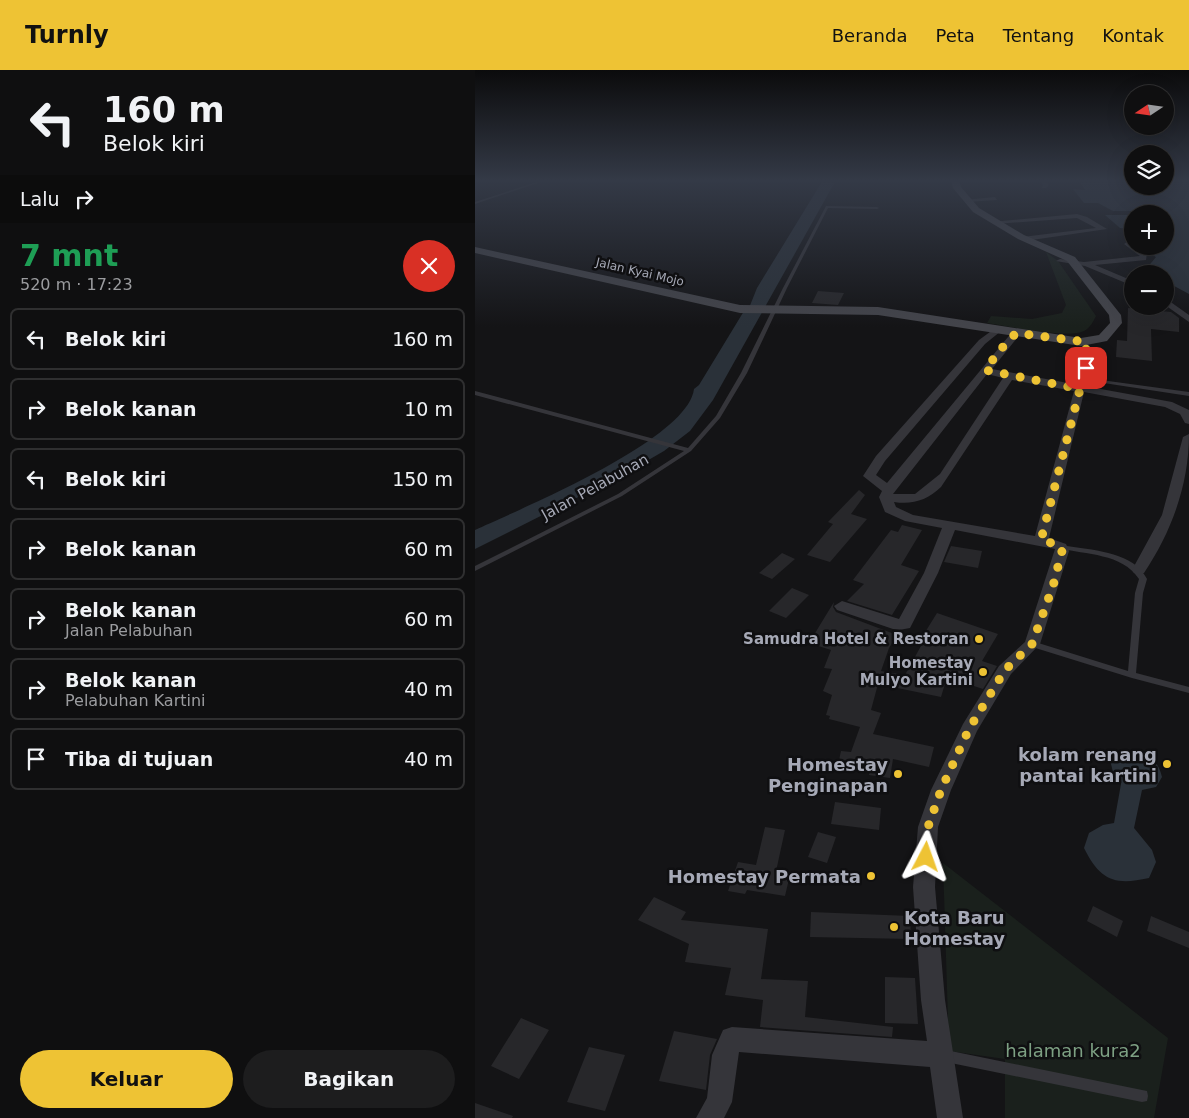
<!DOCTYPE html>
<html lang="id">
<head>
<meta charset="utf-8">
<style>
  body { margin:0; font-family:"DejaVu Sans",sans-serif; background:#1d1d1e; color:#f1f3f6; height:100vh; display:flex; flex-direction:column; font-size:19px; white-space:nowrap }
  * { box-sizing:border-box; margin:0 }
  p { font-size:16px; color:#9b9c9f }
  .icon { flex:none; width:28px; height:28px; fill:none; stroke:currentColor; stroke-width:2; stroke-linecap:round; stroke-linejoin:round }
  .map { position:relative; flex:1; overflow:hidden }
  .details { display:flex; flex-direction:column; background:#0f0f10; width:475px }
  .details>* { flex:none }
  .banner { background:#0f0f10; color:#f1f3f6; overflow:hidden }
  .needle { width:32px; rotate:257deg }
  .buttons { position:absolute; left:649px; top:15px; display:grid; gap:10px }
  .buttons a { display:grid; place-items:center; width:50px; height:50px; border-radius:50%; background:#0f0f10; box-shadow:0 5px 20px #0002,0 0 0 1px #2f2f30; font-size:25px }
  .pin { position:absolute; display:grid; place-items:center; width:42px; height:42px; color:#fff; margin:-21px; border-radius:10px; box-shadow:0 2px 8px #0006 }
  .me { position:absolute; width:55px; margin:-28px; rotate:4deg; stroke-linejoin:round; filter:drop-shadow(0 0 4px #0008) }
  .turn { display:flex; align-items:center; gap:18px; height:105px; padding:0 20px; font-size:22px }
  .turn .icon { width:65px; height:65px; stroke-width:2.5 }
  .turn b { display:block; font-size:35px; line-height:42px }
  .then { display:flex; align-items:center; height:48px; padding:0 20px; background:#0003; gap:10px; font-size:19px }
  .round { display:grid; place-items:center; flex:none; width:52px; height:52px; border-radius:26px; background:#1d1d1e }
  .overview { display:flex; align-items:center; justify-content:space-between; height:85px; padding:0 20px }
  h1 { font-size:30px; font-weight:600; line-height:38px; color:#1e9e55 }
  .cta { display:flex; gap:10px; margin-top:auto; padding:10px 20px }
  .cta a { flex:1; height:58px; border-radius:30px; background:#eec334; color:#111; font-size:20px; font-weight:600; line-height:58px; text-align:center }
  .cta a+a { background:#1d1d1e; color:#f1f3f6 }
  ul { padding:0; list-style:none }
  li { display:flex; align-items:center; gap:15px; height:62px; margin:0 10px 8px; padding:0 10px; border:2px solid #2f2f30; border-radius:8px }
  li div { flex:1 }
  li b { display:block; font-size:19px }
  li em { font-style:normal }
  header { display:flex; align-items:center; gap:30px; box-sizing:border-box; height:70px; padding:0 25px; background:#eec334; color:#111 }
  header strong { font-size:24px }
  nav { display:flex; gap:28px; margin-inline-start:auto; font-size:18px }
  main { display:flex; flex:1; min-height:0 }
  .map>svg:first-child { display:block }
  .green { fill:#1a201c }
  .water { fill:#2a3139 }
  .building { fill:#27272a }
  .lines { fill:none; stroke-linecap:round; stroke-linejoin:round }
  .service { fill:#35353a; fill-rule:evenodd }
  .minor { fill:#35353a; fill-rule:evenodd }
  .secondary { fill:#43444a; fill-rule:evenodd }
  .route { stroke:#eec334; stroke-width:9; stroke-dasharray:0 16.2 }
  .poi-dot { fill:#eec334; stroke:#0f0f11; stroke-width:2 }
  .labels { text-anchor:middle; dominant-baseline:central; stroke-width:5; stroke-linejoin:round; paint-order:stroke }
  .far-street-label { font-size:12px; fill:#a6a9b6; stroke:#0f0f11 }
  .street-label { font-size:15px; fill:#a6a9b6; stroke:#0f0f11 }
  .poi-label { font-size:15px; font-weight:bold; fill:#a6a9b6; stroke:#0f0f11; text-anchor:end }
  .near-poi-label { font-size:18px; font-weight:bold; fill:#a6a9b6; stroke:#0f0f11; text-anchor:end }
  .near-park-label { font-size:18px; fill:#7da083; stroke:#0f0f11 }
</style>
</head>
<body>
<header>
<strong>Turnly</strong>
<nav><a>Beranda</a><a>Peta</a><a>Tentang</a><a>Kontak</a></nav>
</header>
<main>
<section class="details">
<div class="banner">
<div class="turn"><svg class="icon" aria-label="left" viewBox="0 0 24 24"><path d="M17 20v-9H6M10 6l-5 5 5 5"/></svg><div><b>160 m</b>Belok kiri</div></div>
<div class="then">Lalu<svg class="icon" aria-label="right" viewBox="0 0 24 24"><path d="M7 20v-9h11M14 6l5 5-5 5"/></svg></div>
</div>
<div class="overview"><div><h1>7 mnt</h1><p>520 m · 17:23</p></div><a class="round" style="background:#d93025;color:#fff"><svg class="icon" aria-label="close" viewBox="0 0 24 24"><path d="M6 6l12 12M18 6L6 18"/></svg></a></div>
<ul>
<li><svg class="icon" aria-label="left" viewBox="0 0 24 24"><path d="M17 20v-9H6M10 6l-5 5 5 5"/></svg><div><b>Belok kiri</b></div><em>160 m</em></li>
<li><svg class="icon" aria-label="right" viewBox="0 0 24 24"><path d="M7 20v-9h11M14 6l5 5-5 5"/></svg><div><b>Belok kanan</b></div><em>10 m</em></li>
<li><svg class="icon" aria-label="left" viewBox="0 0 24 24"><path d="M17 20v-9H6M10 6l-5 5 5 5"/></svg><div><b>Belok kiri</b></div><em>150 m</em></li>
<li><svg class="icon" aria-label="right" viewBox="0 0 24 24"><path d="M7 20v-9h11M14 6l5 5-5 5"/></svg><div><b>Belok kanan</b></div><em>60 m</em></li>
<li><svg class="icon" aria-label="right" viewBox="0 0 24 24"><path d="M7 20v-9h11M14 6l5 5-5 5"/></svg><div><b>Belok kanan</b><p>Jalan Pelabuhan</p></div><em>60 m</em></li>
<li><svg class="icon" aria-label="right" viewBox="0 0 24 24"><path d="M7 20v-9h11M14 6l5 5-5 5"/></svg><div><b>Belok kanan</b><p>Pelabuhan Kartini</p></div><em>40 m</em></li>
<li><svg class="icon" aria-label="arrive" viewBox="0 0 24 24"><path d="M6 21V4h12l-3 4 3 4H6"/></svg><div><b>Tiba di tujuan</b></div><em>40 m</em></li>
</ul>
<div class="cta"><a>Keluar</a><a>Bagikan</a></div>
</section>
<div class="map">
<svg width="714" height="1048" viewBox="0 0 714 1048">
  <rect width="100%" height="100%" fill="#141416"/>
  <g class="green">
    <path d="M571 182 583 191 621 246C618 252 615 258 609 261 592 269 532 256 512 253L516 246 557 249 587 243 591 235Z"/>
    <path d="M468 793 693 968 679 1048H530V989L474 981Z"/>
  </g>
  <g class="water">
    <path d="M348 110H361L238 330 215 361 189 381 151 403 0 479V460C45 439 213 370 219 319L224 315 269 241 274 238 282 218Z"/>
    <path d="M615 110H657L658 116H690V110H714V224L690 211V204L674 203 672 198 681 187 664 177 690 176V170L698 168 690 164V144H676L672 141H638L623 133H609L598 119 610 120 605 112H616Z"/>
    <path d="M630 145H657V159L645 158Z"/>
    <path d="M659 683C675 687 683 690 687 707L681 717 667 720 659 758 677 780 681 792 674 808C639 816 625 810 609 778L614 763 628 755 639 753 646 714 638 702 635 690 644 685Z"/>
  </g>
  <g class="building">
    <path d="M343 221 369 223 363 235 337 233Z"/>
    <path d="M653 238 696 242 704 248V262L676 259 677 291 641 287 642 270 652 271Z"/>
    <path d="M384 420 390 425 376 444 392 449 355 492 332 485 358 454 353 452Z"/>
    <path d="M427 455 447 460 426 495 444 501 417 545 372 531 389 514 378 510 416 460 423 462Z"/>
    <path d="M476 476 507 481 503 498 469 492Z"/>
    <path d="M307 483 320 489 297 509 284 503Z"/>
    <path d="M317 518 334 525 311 548 294 541Z"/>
    <path d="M359 532 358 537 361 542 422 565 414 578 406 601 430 605 452 565 449 564 462 543 523 564 507 591 522 596 508 619 472 607 466 627 403 614 396 640 406 643 398 664 459 677 454 697 418 689 415 708 394 705 395 700 363 695 366 681 376 682 385 657 354 649 355 646 351 645 357 625 348 621 357 599 349 598 356 580 334 573Z"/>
    <path d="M360 732 406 738 404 760 356 754Z"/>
    <path d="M290 757 310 760 300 806 314 809 310 826 272 820 270 824 253 821 263 792 281 795Z"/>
    <path d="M343 762 361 767 352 793 333 787Z"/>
    <path d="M179 827 211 842 206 850 293 859 286 909 333 911 330 947 418 957 417 967 285 957 288 930 250 925 256 898 210 892 214 874 163 850Z"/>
    <path d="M618 836 648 851 642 867 612 851Z"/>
    <path d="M336 842 435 846 436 869 335 867Z"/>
    <path d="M676 846 714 862V878L672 861Z"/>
    <path d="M410 907 440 908 443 954 410 953Z"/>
    <path d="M46 948 74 960 44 1009 16 996Z"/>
    <path d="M199 961 242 969 235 985 231 1020 184 1011Z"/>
    <path d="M114 977 150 985 130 1041 92 1032Z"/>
    <path d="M0 1033 38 1046 37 1048H0Z"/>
  </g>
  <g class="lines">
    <g class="service">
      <path d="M68 110H72L0 134V132Z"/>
      <path d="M479 110 569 111 571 112H480Z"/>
      <path d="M351 136 402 137 404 138 402 139 353 138 312 218 272 303 245 348 216 381 147 426 0 501V496L143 424 209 381 0 325V321L213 378 241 346 266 303 308 218Z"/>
      <path d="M609 271 613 272 616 301 626 310 714 322V326L622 312 610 302Z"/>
      <path d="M586 475C609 479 648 481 665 499 668 502 670 506 672 509L668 523 661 603 714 617V623L657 608 554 576 553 574 554 572 557 571 653 601 660 523 664 509C647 483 611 485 584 478L583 477Z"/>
      <path d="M471 980 667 1020 672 1021 673 1026 672 1031 667 1032 471 992 467 990 465 986 467 982Z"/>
    </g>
    <g class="minor">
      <path d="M564 110H570L574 115 571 118H567L568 115Z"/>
      <path d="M520 127 522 130 492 132 489 130Z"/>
      <path d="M602 144 612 147 632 159 550 171 546 169 547 167 621 158 602 148 519 154 516 152Z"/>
      <path d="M658 168V176L672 183 671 190 620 195 658 211V216L610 196 581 191 585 189 609 192 665 186 649 174Z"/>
      <path d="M690 228 714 245V252L690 235Z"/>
      <path d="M523 256 528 259 526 261 510 274 410 391 401 405 412 413 538 261 541 260 546 263 517 299 697 332 714 340V354L710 353 705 344 690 337 609 322 574 468 591 474 594 481 565 574 536 604 502 661 476 720 463 757 460 817 470 930 488 1048H462L455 997 264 982 257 1032 249 1048H221L232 1028 237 985 248 960 257 957 452 971 446 930 438 817 443 757 456 720 488 654 524 596 550 572 580 479 480 460 463 503 435 558 424 560 418 559 362 540 359 536 367 531 424 549 449 503 467 458 430 451 410 442 404 427 407 421 388 406 401 386 504 270ZM512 304 528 308 465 404 440 424H418ZM537 310 599 321 560 466 438 445 421 437 419 432C438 435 452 430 466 417Z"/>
      <path d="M714 364C714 414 697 461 669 503H659L657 500 687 445 708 367Z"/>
    </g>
    <path class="secondary" d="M476 110H484L486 117 504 138 549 165 600 187 646 245 647 253 632 271 606 276 403 245 265 243 0 183V177L265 235 403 237 606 268 624 265 635 253 634 245 592 191 543 169 498 142 478 118Z"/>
  </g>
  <linearGradient id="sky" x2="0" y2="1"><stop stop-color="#0b0b0c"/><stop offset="0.43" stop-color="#343a47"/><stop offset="1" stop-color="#343a47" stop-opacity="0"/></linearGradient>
  <rect width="714" height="257" fill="url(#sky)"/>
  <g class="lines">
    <path class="route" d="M451 787 453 757 466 720 494 659 530 600 557 574 578 516 587 481 584 475 566 470 605 319 510 300 526 279 541 263 611 272V298"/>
  </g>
  <g class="poi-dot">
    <circle cx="504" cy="569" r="5"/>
    <circle cx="508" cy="602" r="5"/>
    <circle cx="692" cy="694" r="5"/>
    <circle cx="423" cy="704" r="5"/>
    <circle cx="396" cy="806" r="5"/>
    <circle cx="419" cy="857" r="5"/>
  </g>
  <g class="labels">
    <g class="far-street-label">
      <text transform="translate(165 202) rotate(13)">Jalan Kyai Mojo</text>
    </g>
    <g class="street-label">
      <text transform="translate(120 417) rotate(-29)">Jalan Pelabuhan</text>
    </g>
    <g class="poi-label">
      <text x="494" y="569">Samudra Hotel &amp; Restoran</text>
      <text x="498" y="593">Homestay<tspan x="498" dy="17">Mulyo Kartini</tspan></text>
    </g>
    <g class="near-poi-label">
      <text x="682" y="684">kolam renang<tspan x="682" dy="21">pantai kartini</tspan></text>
      <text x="413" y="694">Homestay<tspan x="413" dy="21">Penginapan</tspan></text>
      <text x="386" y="806">Homestay Permata</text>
      <text x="429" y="847" text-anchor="start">Kota Baru<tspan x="429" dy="21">Homestay</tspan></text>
    </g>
    <g class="near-park-label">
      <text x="598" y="980">halaman kura2</text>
    </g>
  </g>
</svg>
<div class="buttons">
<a><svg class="needle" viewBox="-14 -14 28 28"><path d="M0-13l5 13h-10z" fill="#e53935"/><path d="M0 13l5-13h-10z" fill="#9b9c9f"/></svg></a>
<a><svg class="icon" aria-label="layers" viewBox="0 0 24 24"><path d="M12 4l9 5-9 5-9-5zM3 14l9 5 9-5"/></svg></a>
<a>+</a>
<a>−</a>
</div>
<div class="pin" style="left:611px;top:298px;background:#d93025"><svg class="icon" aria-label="arrive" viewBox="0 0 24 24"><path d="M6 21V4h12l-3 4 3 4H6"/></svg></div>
<svg class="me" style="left:451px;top:787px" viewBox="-20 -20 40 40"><path d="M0-17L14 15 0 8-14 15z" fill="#eec334" stroke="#fff" stroke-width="4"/></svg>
</div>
</main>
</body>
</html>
